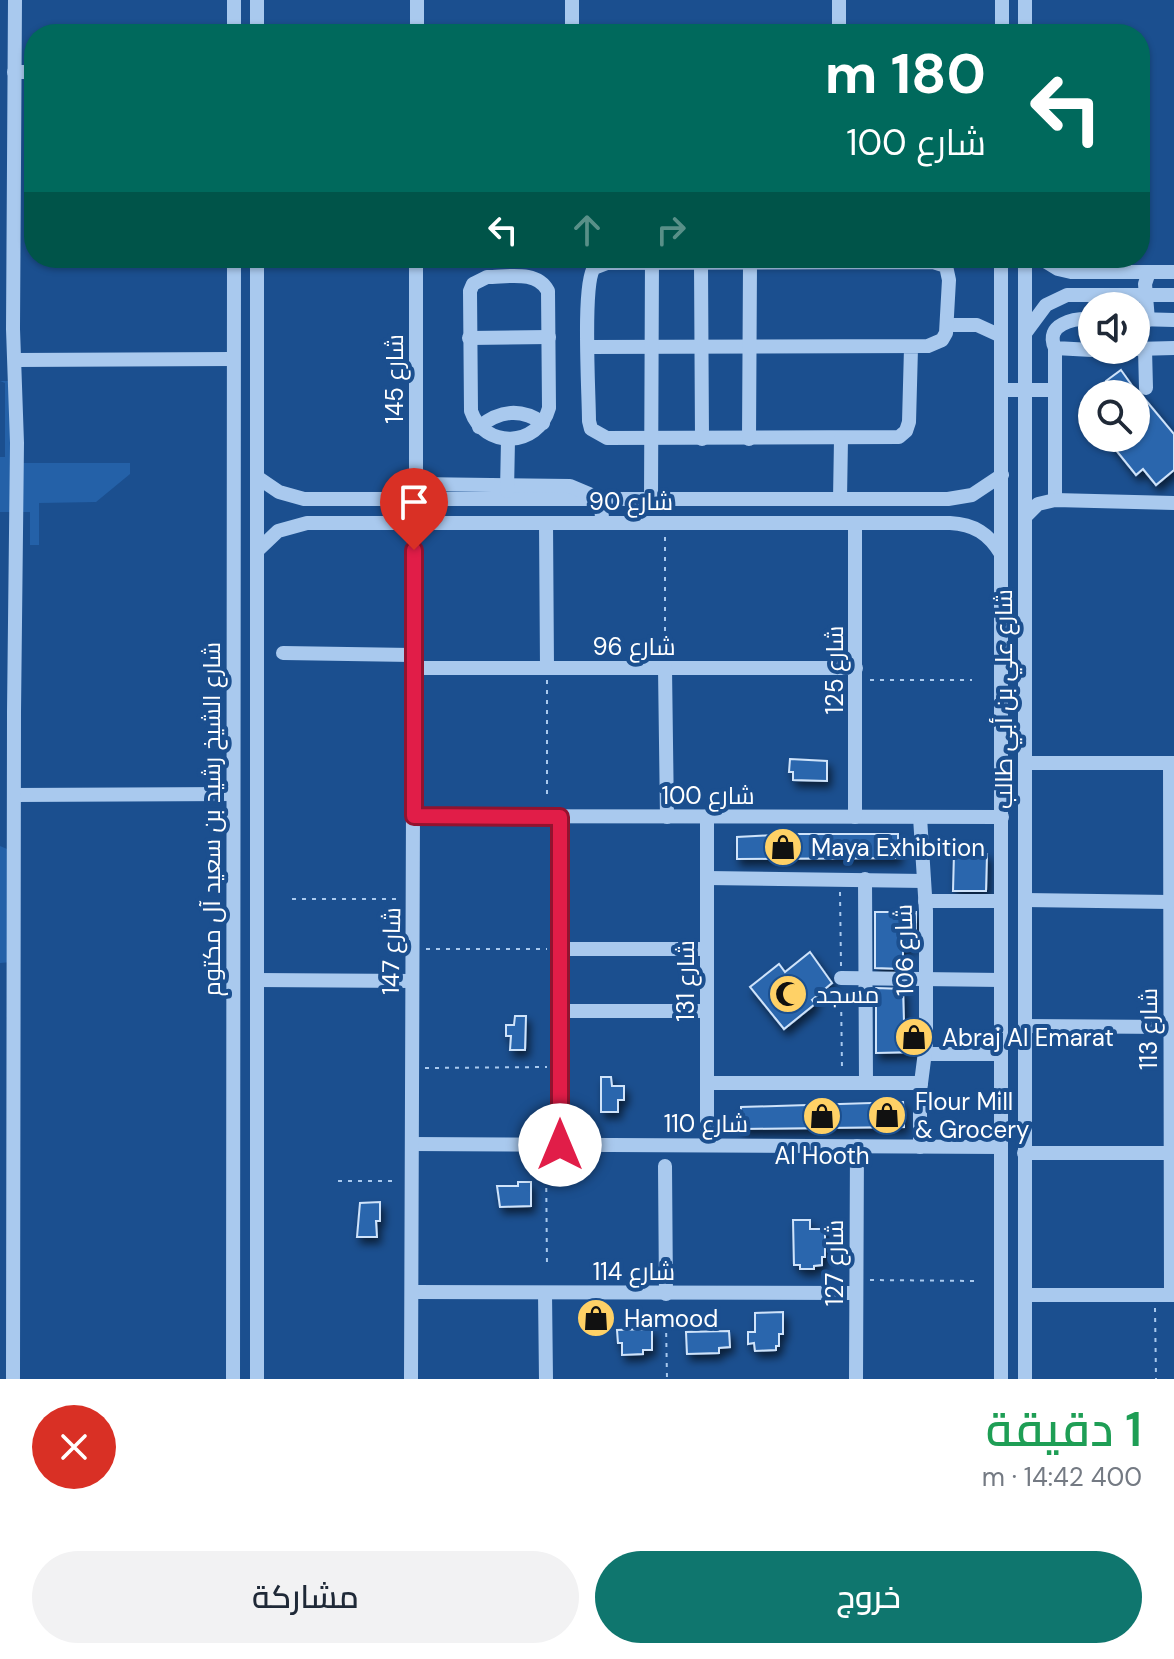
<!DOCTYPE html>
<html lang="ar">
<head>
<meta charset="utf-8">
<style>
  body { margin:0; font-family:"DM Sans",Cairo,sans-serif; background:#f2f2f3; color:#1f2937; direction:rtl; height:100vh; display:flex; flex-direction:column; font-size:30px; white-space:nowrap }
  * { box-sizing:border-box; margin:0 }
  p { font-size:26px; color:#747a83 }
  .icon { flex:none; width:44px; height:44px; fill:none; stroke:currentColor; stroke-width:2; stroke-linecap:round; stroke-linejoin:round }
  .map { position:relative; height:1379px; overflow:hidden; direction:ltr }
  .panel { display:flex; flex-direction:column; background:#fff; flex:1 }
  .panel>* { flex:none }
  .hud { position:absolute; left:24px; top:24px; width:1126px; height:244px; border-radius:32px; box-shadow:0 2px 6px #0004; direction:rtl; background:#00695c; color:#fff; overflow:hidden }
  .buttons { position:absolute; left:1078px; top:292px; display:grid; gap:16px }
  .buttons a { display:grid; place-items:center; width:72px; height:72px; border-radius:50%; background:#fff; box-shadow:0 2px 6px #0004; font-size:40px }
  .pin { position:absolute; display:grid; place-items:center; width:68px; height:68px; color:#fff; margin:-82px -34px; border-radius:50% 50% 50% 0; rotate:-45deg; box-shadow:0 0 8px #0007 }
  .pin .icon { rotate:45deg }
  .me { position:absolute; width:88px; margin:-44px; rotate:0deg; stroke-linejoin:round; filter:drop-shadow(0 0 6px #0008) }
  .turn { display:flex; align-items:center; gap:28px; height:168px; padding:0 32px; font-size:36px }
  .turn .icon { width:104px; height:104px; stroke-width:2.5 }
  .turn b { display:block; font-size:56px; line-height:68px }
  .lanes { display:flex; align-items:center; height:76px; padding:0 32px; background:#0003; justify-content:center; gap:40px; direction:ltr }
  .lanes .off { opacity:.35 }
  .round { display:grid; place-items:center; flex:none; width:84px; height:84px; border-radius:42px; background:#f2f2f3 }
  .summary { display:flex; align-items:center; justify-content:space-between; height:136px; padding:0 32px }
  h1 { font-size:48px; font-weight:600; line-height:60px; color:#1e9e55 }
  .cta { display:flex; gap:16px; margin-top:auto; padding:16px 32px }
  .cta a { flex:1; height:92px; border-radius:48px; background:#0f766e; color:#fff; font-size:32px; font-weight:600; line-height:92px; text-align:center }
  .cta a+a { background:#f2f2f3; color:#1f2937 }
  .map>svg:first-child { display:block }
  .green { fill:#2461a8 }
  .building { fill:#2a66ad; stroke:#cfe3fa; stroke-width:2; filter:url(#shadow) }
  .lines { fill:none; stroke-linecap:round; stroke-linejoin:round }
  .path { stroke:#a9c9ee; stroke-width:2; stroke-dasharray:4 6; stroke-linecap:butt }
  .minor { stroke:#a9c9ee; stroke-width:14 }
  .route-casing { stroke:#92132f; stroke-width:20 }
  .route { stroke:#e11d48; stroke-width:14 }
  .labels { text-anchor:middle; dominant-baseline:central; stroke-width:8; stroke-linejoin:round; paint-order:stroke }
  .street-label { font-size:24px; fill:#fff; stroke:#1b4f8f }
  .poi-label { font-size:24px; fill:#fff; stroke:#1b4f8f; text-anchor:start }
</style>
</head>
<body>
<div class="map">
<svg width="1174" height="1379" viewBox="0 0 1174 1379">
  <defs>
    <filter id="shadow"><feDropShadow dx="3.5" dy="6" stdDeviation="4" flood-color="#0009"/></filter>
  </defs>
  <rect width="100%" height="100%" fill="#1b4f8f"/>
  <g class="green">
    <path d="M0 381H14L13 463H130V474L96 502 39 503V545H30V512H0V457H5V383Z"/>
    <path d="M0 846 12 851V962L0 963Z"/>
  </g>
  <g class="building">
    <path d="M1121 370 1138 394 1144 398 1174 434V470L1156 485 1143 469 1136 475 1111 444 1119 438H1136V394H1106V381Z"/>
    <path d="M790 759 827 761V781L793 780V772H789Z"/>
    <path d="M796 834H898V858L737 859V837Z"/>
    <path d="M954 854H987L986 891H953Z"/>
    <path d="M875 912H916V944H903V969L875 968Z"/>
    <path d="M810 952 832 983 812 1000 815 1004 784 1029 750 987 779 964 785 972Z"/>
    <path d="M876 988 903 989 904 1022H916L915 1052 876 1053Z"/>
    <path d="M515 1016H526L525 1050H510L511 1036H506V1025H514Z"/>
    <path d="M601 1077H611L612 1086H624V1100H618V1112H601Z"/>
    <path d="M903 1102 904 1127 741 1129V1107Z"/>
    <path d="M518 1182H531V1206L500 1207 497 1186H518Z"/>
    <path d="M380 1202V1221H376L377 1237H357L360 1203Z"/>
    <path d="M793 1220H810V1229H825V1257H822V1265L814 1266V1269H800V1265H794Z"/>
    <path d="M783 1312V1334H779V1346H776V1350L755 1351 754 1343 748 1344V1332H755V1313Z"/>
    <path d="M652 1329V1350H643V1354L622 1355V1343H618L617 1330Z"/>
    <path d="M729 1331 730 1347 719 1348V1353L687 1354 686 1332Z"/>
  </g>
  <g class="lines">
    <g class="path">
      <path d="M665 537V654"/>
      <path d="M547 680V795"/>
      <path d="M870 680H972"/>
      <path d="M840 892 841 966"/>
      <path d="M292 899H400"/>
      <path d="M426 949H547"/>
      <path d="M841 992 842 1070"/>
      <path d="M425 1068 547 1067"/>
      <path d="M546 1158 547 1267"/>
      <path d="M338 1181H398"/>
      <path d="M870 1280 977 1281"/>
      <path d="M1155 1308 1156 1379"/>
      <path d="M666 1323 667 1379"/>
    </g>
    <g class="minor">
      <path d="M234 0V34"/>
      <path d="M257 0V34"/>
      <path d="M1002 0V34"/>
      <path d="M1025 0V34"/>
      <path d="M417 34V0"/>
      <path d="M572 34V0"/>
      <path d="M839 34V0"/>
      <path d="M14 72H34"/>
      <path d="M1040 258 1058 269 1071 272H1174"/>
      <path d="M701 264 702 439"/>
      <path d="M487 277C508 277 537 270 548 291L549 408C538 448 484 449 471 411L470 291 473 284Z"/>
      <path d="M1092 319C1074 318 1044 324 1055 348L1092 350"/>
      <path d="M1136 319 1174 320"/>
      <path d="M1148 320 1145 284 1149 272"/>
      <path d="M947 325H977L1001 336"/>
      <path d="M1026 332 1046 305 1067 295H1174"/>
      <path d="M469 338 549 337"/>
      <path d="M589 347 928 346 942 340 946 333 949 280 946 266 933 262 607 263 594 268C582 284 589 394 589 421L591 429 607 438 899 437 906 431 909 422 911 348"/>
      <path d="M1136 349 1174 348"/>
      <path d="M1145 349 1146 388"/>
      <path d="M15 360 233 359"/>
      <path d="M1001 390H1054"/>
      <path d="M479 427C500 410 521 408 543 423"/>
      <path d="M749 439 750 264"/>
      <path d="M257 477 279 492 304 499H948L972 495 1002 475"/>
      <path d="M416 484 570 486 589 494 601 505 602 518 598 523"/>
      <path d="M507 491 508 440"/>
      <path d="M416 499V258"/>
      <path d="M651 499 652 258"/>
      <path d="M840 499 841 439"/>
      <path d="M1055 500V348"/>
      <path d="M1025 517 1038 504 1055 500 1174 503"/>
      <path d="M546 523 547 668"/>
      <path d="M257 551 278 531 307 523H950C974 524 989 534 1001 554"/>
      <path d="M283 653 412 655"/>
      <path d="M413 668H856"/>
      <path d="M665 668 667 817"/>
      <path d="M1025 763H1174"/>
      <path d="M1170 763 1171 1295"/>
      <path d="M14 795 233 794"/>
      <path d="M414 816 1002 817"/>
      <path d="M560 817V1145"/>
      <path d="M855 817V523"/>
      <path d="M707 878 924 881"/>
      <path d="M865 879 866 1083"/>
      <path d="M1025 900 1170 902"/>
      <path d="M925 901H1001"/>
      <path d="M560 949H707"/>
      <path d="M841 978 1001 980"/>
      <path d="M257 980 412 981"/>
      <path d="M560 1011H707"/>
      <path d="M1025 1026 1170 1027"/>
      <path d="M926 1054H1000"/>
      <path d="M707 1083H921"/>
      <path d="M412 1144 1001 1147"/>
      <path d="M707 1145V817"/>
      <path d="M920 1147V1091L926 1044V911L920 817"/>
      <path d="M1024 1153H1170"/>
      <path d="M665 1166 666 1294"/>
      <path d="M412 1292 856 1293"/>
      <path d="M545 1293 546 1379"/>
      <path d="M1026 1295H1174"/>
      <path d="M13 1379 14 712 17 443 13 329 15 0"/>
      <path d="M233 1379 234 258"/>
      <path d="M257 1379V258"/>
      <path d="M411 1379 414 523"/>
      <path d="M856 1379 857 1146"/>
      <path d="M1001 1379V258"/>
      <path d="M1025 1379V258"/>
    </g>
  </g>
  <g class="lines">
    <g class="route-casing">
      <path id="route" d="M414 550V816L560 817V1145"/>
    </g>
    <use href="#route" class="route"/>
  </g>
  <defs>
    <g id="shop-disc" transform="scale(2)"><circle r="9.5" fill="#ffd166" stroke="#1b4f8f"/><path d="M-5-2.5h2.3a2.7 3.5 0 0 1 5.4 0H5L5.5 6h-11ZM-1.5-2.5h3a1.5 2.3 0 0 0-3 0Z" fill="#111"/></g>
    <g id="mosque-disc" transform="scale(2)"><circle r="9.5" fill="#ffd166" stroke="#1b4f8f"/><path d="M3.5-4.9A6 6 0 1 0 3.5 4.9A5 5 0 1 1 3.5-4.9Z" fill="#111"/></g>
  </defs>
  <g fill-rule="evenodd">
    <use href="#shop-disc" x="783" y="847"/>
    <use href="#mosque-disc" x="788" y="994"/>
    <use href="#shop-disc" x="914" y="1037"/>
    <use href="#shop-disc" x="887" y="1115"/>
    <use href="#shop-disc" x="822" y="1116"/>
    <use href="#shop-disc" x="596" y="1318"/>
  </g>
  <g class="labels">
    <g class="street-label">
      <text transform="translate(394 379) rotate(-90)">شارع 145</text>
      <text x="631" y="501">شارع 90</text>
      <text x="634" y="646">شارع 96</text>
      <text transform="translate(834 670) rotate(-90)">شارع 125</text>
      <text transform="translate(1003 699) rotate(-90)">شارع علي بن أبي طالب</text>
      <text x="708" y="795">شارع 100</text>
      <text transform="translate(211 819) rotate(-90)">شارع الشيخ رشيد بن سعيد آل مكتوم</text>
      <text transform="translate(904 950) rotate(-91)">شارع 106</text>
      <text transform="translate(391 951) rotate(-89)">شارع 147</text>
      <text transform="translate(685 981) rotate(-90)">شارع 131</text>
      <text transform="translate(1148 1029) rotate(-90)">شارع 113</text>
      <text x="706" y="1123">شارع 110</text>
      <text transform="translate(834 1263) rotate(-90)">شارع 127</text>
      <text x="634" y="1271">شارع 114</text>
    </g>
    <g class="poi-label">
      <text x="811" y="847">Maya Exhibition</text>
      <text x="816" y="994">مسجد</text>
      <text x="942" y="1037">Abraj Al Emarat</text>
      <text x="915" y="1101">Flour Mill<tspan x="915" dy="28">&amp; Grocery</tspan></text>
      <text x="822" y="1155" text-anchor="middle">Al Hooth</text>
      <text x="624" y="1318">Hamood</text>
    </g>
  </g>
</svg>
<div class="buttons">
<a><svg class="icon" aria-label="sound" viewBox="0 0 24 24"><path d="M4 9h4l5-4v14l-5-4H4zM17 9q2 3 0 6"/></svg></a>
<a><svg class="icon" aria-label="search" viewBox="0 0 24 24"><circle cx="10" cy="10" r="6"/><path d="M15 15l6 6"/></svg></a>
</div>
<div class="pin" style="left:414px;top:550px;background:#d93025"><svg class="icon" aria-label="arrive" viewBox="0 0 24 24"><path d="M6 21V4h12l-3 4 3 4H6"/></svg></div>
<svg class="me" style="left:560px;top:1145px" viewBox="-20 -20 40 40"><circle r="19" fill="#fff"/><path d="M0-13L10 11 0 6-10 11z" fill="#e11d48"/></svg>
<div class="hud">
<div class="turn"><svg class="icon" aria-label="left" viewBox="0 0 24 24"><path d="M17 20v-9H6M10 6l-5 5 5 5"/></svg><div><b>180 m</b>شارع 100</div></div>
<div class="lanes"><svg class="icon" aria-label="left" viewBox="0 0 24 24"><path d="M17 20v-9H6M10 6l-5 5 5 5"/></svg><svg class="icon off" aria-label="ahead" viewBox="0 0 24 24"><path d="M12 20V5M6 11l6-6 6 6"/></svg><svg class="icon off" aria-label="right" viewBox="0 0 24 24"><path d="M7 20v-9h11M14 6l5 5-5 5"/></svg></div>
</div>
</div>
<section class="panel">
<div class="summary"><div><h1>1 دقيقة</h1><p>400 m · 14:42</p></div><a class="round" style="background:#d93025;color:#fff"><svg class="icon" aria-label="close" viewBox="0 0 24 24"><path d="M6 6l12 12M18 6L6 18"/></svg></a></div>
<div class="cta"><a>خروج</a><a>مشاركة</a></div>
</section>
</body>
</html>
